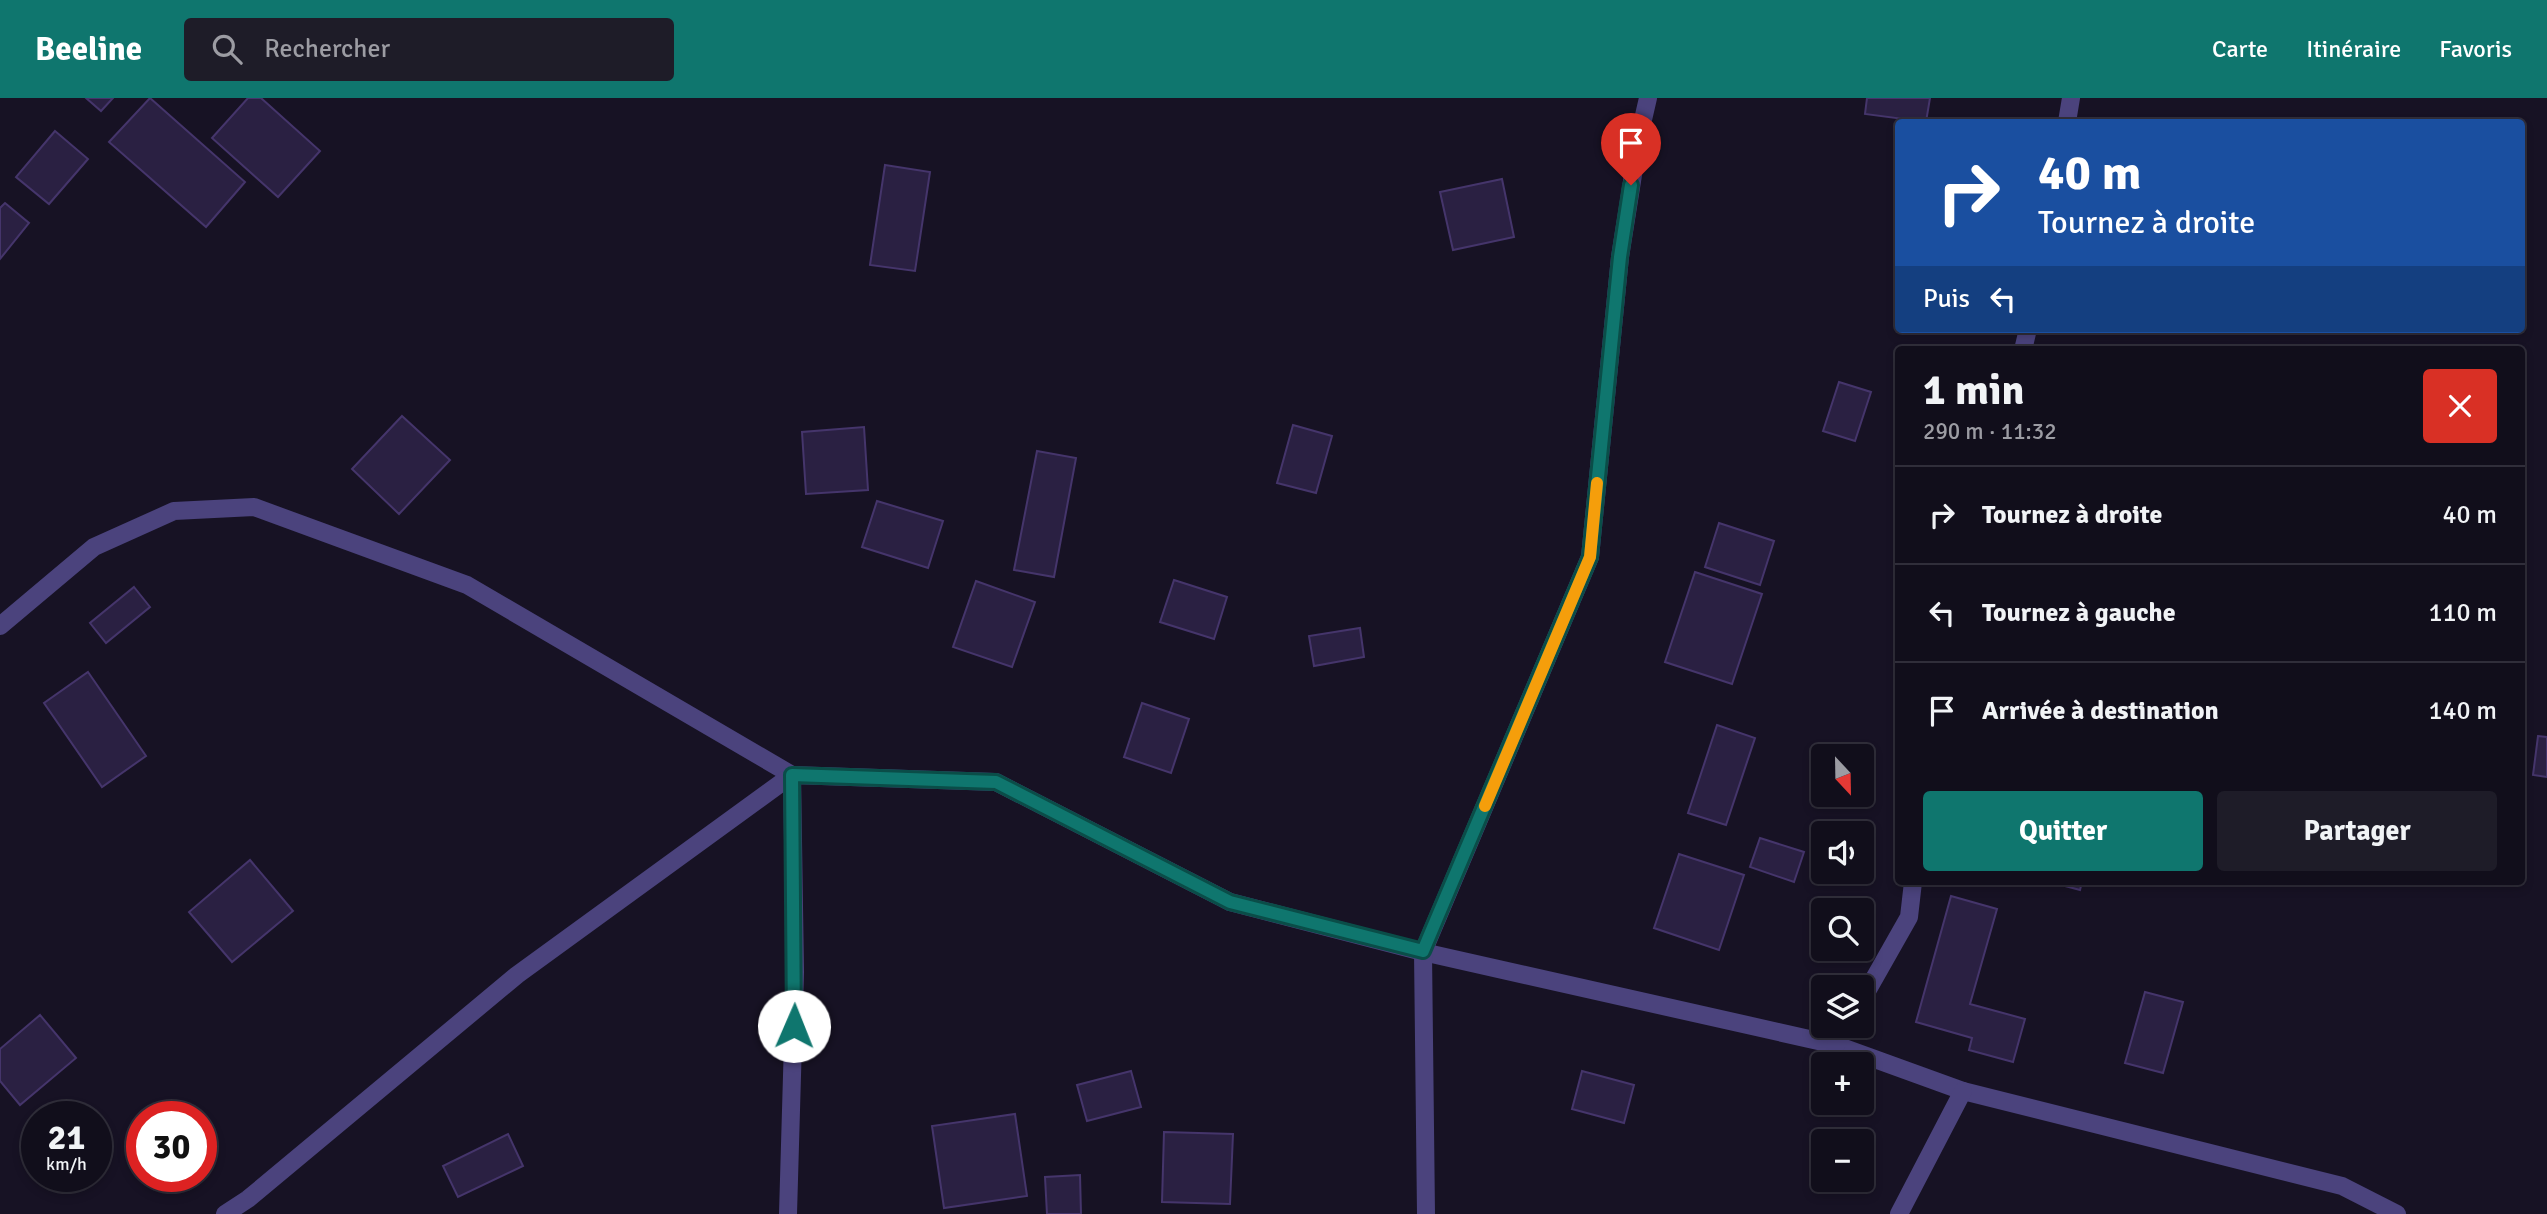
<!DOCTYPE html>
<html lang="fr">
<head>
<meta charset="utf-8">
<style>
  body { margin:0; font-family:Signika,sans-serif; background:#1e1c28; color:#f1f3f6; height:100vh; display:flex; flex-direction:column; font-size:26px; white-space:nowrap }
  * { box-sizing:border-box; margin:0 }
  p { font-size:23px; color:#9c9ca3 }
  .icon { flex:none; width:38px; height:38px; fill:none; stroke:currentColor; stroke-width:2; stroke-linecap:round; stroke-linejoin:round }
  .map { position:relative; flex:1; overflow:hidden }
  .side { position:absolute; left:1895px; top:248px; width:630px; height:539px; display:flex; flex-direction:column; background:#110e1b; border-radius:7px; box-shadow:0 4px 10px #0003,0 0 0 2px #302e3a }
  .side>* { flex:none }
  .banner { position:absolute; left:1895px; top:21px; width:630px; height:214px; border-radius:7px; box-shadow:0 4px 10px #0003,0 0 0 2px #302e3a; background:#1a4fa0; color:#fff; overflow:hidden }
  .needle { width:46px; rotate:158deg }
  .fabs { position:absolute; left:1811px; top:646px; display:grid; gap:14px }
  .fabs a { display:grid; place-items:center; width:63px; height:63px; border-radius:7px; background:#110e1b; box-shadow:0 4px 10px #0003,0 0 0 2px #302e3a; font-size:35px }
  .speed { position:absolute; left:21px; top:1003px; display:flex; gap:14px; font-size:35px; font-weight:700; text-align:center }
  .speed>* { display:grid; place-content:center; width:91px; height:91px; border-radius:50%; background:#110e1b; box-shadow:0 4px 10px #0003,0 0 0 2px #302e3a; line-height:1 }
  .speed small { font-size:18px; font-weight:400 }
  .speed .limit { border:10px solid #d22; background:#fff; color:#111 }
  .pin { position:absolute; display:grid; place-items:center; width:60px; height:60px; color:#fff; margin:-72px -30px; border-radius:50% 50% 50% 0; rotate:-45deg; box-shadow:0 0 7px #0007 }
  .pin .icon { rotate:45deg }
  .me { position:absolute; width:77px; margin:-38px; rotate:1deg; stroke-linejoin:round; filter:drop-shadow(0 0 5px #0008) }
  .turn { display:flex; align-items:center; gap:24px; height:147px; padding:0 28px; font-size:32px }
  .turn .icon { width:91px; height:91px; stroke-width:2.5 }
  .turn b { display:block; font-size:49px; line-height:60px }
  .then { display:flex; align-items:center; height:66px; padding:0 28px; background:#0003; gap:14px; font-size:26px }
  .round { display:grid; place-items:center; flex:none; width:74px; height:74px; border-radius:7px; background:#1e1c28 }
  .head { display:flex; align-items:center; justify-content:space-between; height:119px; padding:0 28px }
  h1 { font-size:42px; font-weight:700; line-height:52px }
  .cta { display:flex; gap:14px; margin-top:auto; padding:14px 28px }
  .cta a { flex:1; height:80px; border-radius:7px; background:#0f766e; color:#fff; font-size:28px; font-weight:700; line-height:80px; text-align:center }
  .cta a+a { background:#1e1c28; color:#f1f3f6 }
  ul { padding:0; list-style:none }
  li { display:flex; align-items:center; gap:21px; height:98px; padding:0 28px; border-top:2px solid #302e3a }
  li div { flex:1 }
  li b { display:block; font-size:26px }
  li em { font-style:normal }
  header { display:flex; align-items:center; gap:42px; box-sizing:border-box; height:98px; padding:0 35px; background:#0f766e; color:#fff }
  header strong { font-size:33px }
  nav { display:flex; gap:38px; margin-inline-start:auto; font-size:24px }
  .search { width:490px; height:63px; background:#1e1c28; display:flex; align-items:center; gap:18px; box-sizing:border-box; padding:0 24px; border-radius:7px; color:#9c9ca3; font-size:26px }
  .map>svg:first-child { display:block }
  .building { fill:#2a2042; stroke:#45356b; stroke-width:2 }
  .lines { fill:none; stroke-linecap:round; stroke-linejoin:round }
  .minor { stroke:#4b437d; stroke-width:18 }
  .route-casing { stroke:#0a4d48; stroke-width:18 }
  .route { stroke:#0f766e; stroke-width:12 }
  .slow { stroke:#f59e0b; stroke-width:12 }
</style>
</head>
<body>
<header>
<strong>Beeline</strong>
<div class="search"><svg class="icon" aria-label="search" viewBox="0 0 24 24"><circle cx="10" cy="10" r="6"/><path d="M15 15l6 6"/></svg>Rechercher</div>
<nav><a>Carte</a><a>Itinéraire</a><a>Favoris</a></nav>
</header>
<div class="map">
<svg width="2547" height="1116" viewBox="0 0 2547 1116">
  <rect width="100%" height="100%" fill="#171224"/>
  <g class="building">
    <path d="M86 0H113L101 13Z"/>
    <path d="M150 0 245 84 206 129 109 44Z"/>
    <path d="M248 0H261L320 53 278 99 212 40Z"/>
    <path d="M1867 0H1930L1926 24 1865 16Z"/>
    <path d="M55 33 88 61 49 106 16 79Z"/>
    <path d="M885 67 930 74 915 173 870 167Z"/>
    <path d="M1502 81 1514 139 1453 152 1440 94Z"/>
    <path d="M5 105 29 125 0 161V110Z"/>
    <path d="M1839 284 1871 294 1855 343 1823 333Z"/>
    <path d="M402 318 450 362 399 416 352 371Z"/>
    <path d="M1293 327 1332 338 1316 395 1277 385Z"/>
    <path d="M864 329 868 392 806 396 802 334Z"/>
    <path d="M1037 353 1076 360 1054 479 1014 472Z"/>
    <path d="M877 403 943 423 928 470 862 449Z"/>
    <path d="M1719 425 1774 443 1760 487 1705 469Z"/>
    <path d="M1695 474 1762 496 1732 586 1665 564Z"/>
    <path d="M1174 482 1227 499 1214 541 1160 524Z"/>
    <path d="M976 483 1035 504 1012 569 953 549Z"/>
    <path d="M134 489 150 509 106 545 90 525Z"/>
    <path d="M1360 530 1364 559 1314 568 1309 538Z"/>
    <path d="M88 574 146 658 102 689 44 605Z"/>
    <path d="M1142 605 1189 621 1171 675 1124 659Z"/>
    <path d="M1717 627 1755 640 1726 727 1688 715Z"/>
    <path d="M2538 638 2547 639V679L2533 677Z"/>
    <path d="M1760 740 1804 754 1794 784 1750 769Z"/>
    <path d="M1679 756 1744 777 1719 852 1654 830Z"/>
    <path d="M250 762 293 813 232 864 189 814Z"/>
    <path d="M2050 784H2082L2080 792Z"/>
    <path d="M1951 798 1997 811 1970 906 2025 921 2013 964 1969 952 1972 940 1916 924Z"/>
    <path d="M2145 894 2183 904 2163 975 2125 965Z"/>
    <path d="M40 917 76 960 20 1007 0 983V951Z"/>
    <path d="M1131 973 1141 1009 1087 1023 1077 987Z"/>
    <path d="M1582 973 1634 987 1624 1025 1572 1011Z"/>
    <path d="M1015 1016 1027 1098 944 1110 932 1028Z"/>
    <path d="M1164 1034 1233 1036 1230 1106 1162 1104Z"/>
    <path d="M508 1036 523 1068 458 1099 443 1068Z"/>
    <path d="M1080 1077 1081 1116H1047L1045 1079Z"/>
  </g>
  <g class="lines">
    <g class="minor">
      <path d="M2067 24 2071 0"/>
      <path d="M2023 252 2028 231"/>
      <path d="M0 528 94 449 174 413 254 409 467 487 792 677 996 684 1230 804 1423 854 1836 947 1963 993 2342 1088 2397 1116"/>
      <path d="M1862 902 1909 819 1913 784"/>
      <path d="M1836 947 1847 928"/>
      <path d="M225 1116 248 1101 517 877 792 677"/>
      <path d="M788 1116 795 874 792 677"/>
      <path d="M1426 1116 1423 854 1590 459 1620 159 1639 39 1648 0"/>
      <path d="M1899 1116 1963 993"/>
    </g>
  </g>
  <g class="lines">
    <g class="route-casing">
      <path id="route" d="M794 928 792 677 996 684 1230 804 1423 853 1590 459 1620 159 1631 87"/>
    </g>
    <use href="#route" class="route"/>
    <path class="slow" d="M1485 708 1590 459 1597 385"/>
  </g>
</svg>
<div class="fabs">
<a><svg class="needle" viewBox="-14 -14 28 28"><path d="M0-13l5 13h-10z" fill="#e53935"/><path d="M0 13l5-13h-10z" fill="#9c9ca3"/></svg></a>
<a><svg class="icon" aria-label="sound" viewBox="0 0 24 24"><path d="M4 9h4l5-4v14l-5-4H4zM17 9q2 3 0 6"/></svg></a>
<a><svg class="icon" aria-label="search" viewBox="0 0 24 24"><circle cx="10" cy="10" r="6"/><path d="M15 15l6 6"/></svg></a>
<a><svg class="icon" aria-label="layers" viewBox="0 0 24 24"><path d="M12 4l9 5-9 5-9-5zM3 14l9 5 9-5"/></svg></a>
<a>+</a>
<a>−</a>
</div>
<div class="speed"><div>21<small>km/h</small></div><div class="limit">30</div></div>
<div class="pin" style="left:1631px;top:87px;background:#d93025"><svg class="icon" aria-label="arrive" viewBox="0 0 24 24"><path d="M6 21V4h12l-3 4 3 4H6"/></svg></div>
<svg class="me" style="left:794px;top:928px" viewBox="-20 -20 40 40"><circle r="19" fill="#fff"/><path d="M0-13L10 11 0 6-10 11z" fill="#0f766e"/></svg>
<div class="banner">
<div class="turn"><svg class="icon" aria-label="right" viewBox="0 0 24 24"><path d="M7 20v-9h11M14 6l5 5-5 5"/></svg><div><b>40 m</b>Tournez à droite</div></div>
<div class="then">Puis<svg class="icon" aria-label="left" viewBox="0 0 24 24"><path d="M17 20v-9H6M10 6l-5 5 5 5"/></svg></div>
</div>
<section class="side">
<div class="head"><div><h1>1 min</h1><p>290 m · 11:32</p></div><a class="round" style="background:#d93025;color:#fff"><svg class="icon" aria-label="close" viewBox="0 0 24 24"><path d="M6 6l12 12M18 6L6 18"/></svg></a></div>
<ul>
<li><svg class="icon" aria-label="right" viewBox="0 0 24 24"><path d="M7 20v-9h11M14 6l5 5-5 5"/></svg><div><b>Tournez à droite</b></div><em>40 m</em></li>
<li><svg class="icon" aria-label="left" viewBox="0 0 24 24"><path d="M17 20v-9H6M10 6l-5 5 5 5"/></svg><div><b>Tournez à gauche</b></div><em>110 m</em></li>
<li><svg class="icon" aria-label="arrive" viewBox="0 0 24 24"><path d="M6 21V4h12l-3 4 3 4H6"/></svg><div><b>Arrivée à destination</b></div><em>140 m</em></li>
</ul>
<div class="cta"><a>Quitter</a><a>Partager</a></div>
</section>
</div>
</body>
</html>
